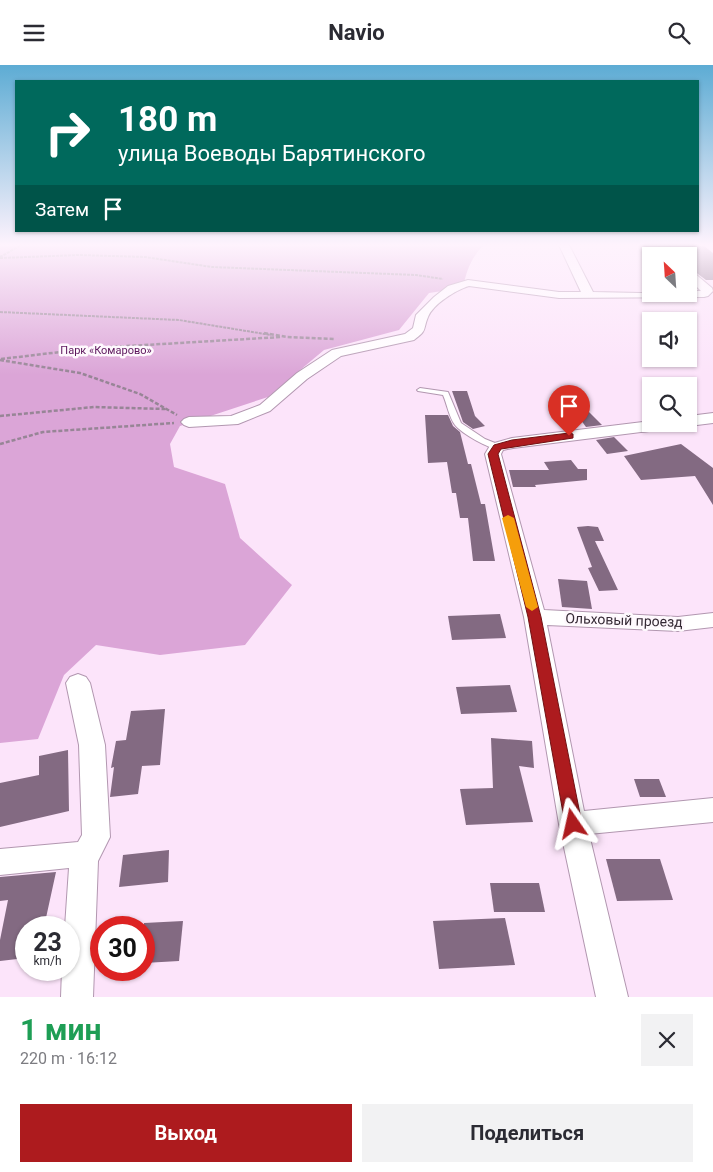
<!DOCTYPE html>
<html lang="ru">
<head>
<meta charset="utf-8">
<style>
  body { margin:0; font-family:Roboto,sans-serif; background:#f2f2f3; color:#2b2b33; height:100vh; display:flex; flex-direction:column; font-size:19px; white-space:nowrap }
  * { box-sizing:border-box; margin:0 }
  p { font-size:16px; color:#7c7c81 }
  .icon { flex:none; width:28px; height:28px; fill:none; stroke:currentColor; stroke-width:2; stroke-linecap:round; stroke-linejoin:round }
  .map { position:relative; height:932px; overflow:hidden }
  .drawer { display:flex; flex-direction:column; background:#fff; flex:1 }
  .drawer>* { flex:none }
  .guide { position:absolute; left:15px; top:15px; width:684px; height:152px; border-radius:0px; box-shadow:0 1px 4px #0004; background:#00695c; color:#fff; overflow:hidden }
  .needle { width:32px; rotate:335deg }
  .fabs { position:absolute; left:642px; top:182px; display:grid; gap:10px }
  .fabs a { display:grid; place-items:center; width:55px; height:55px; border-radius:0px; background:#fff; box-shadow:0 1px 4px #0004; font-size:25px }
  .speed { position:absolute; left:15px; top:851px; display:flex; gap:10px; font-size:25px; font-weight:700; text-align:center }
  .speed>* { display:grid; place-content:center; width:65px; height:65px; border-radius:50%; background:#fff; box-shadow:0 1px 4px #0004; line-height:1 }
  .speed small { font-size:12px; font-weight:400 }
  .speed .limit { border:8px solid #d22; background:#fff; color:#111 }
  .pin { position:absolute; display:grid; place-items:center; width:42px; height:42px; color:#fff; margin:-51px -21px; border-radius:50% 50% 50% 0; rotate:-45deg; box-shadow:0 0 5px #0007 }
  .pin .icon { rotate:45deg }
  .me { position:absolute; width:55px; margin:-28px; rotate:349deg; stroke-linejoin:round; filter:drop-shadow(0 0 4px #0008) }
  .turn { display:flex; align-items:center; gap:18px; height:105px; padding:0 20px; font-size:22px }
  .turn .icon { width:65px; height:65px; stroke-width:2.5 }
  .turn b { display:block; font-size:35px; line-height:42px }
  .then { display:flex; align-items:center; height:48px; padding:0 20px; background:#0003; gap:10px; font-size:19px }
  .round { display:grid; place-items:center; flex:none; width:52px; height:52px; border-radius:0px; background:#f2f2f3 }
  .headline { display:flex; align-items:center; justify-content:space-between; height:85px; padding:0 20px }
  h1 { font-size:30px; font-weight:700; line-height:38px; color:#1e9e55 }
  .button { display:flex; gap:10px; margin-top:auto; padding:10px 20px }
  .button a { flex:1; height:58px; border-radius:0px; background:#ad1b1e; color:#fff; font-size:20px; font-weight:700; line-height:58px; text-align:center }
  .button a+a { background:#f2f2f3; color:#2b2b33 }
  header { display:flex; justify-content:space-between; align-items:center; height:65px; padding:0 20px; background:#fff; font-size:22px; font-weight:700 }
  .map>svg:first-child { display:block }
  .green { fill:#dba5d7 }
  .building { fill:#836a82 }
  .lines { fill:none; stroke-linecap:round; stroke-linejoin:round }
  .service-casing { stroke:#b297b0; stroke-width:2 }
  .minor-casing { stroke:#b297b0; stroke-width:2 }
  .path-far1 { stroke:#978596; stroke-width:2; stroke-dasharray:3 1; stroke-linecap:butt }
  .path { stroke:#978596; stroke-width:2.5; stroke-dasharray:4 2; stroke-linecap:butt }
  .service { fill:#fff; fill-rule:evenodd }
  .minor { fill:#fff; fill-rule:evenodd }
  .route { fill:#ad1b1e; stroke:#701214 }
  .slow { fill:#f59e0b }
  .labels { text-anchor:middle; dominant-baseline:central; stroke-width:5; stroke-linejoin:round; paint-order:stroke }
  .far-park-label { font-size:11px; fill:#5d175d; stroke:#fef8fd }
  .street-label { font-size:14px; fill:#342934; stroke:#fef8fd }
</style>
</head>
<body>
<header><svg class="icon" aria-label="menu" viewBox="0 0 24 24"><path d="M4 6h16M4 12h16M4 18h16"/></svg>Navio<svg class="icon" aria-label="search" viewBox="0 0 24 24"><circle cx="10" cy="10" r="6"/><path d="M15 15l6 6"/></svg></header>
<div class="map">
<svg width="713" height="932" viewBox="0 0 713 932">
  <rect width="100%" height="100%" fill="#fce4fa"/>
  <path class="green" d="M0 180H484C471 192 466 207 463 223L429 228 399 265 324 285 268 332 180 361 170 379 174 402 225 419 240 473 292 520 245 580 160 590 96 580 64 610 38 674 0 678Z"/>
  <g class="building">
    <path d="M704 181 713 188V215H706L694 206 689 204V182Z"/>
    <path d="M452 326H467L475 351 485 361 473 364 463 357Z"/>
    <path d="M579 337 602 360 586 362 572 343Z"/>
    <path d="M425 350H448L453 361 460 367 468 399H471L481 439H485L495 496H473L468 453H460L456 428H452L447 397 428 398Z"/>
    <path d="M614 372 628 386 607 389 596 375Z"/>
    <path d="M681 379 713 403V440L695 411 641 415 624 391Z"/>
    <path d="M571 395 578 404H587V415L535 420 536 422H513L509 405H549L544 397Z"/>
    <path d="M588 461 598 462 604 476H595L618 525 599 526 588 503 592 502 577 462Z"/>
    <path d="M558 514 587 516 592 544 562 542Z"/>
    <path d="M500 549 506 573 452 575 448 551Z"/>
    <path d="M510 620 517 647 461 649 456 622Z"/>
    <path d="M165 644 160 700 142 701 138 729 110 732 114 702 111 703 116 676 126 675 131 646Z"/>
    <path d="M491 673 532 676 534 703 519 701 533 757 466 760 460 724 493 723Z"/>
    <path d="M68 685 69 746 0 762V718L39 710V691Z"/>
    <path d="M634 714H659L666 732H640Z"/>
    <path d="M169 785 168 817 119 822 123 790Z"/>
    <path d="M606 794H660L673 835 617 836Z"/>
    <path d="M56 807 44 862H26V893L0 896V875L8 835 0 836V812Z"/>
    <path d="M490 818H539L545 847H494Z"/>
    <path d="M505 853 515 900 439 904 433 856Z"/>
    <path d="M183 856 179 896 144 898V858Z"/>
  </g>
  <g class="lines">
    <g class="service-casing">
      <path id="service" d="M420 323 448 327 461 358 485 374 500 380 501 382 500 384C490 385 461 368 455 360 449 352 447 339 443 330L418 326 417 325Z"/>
    </g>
    <g class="minor-casing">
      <g id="minor">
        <path d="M559 180H569L593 227 689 229V226H701L689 214V206L693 207 712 223 713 226 708 231 704 232 559 233 469 221C456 225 433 239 428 252 422 267 428 264 414 275L341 291 307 314 270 346 238 359 189 362 184 360 181 357 184 354 189 352 231 351 260 340 297 308 332 285 405 269 413 263 416 250 434 232 448 221 468 215 559 227H581Z"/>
        <path d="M659 180H669L676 191H666Z"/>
        <path d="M713 348V358L689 361 683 359H689V351Z"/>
        <path d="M651 356V359H673L670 362 665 364 513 383 503 385 501 389 544 545 678 552 713 548V562L678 566 547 560 584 746 713 733V757L589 769 628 932H596L559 759 524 552 485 389 491 379 512 373Z"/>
        <path d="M78 609 86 612 90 618 105 680 110 772 98 796 93 932H61L62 905H69V862H65L69 803 0 810V784L78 777 82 770 79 680 66 618 70 612Z"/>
      </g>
    </g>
    <g class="path-far1">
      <path d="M0 192 21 180"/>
      <path d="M0 193 79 190 145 192 212 202 416 210 443 214"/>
      <path d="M0 247 179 255 271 270"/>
    </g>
    <g class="path">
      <path d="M264 268 287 272 334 274"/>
      <path d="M1 294 94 283 281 272"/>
      <path d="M0 295 80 308 140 329 177 350"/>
      <path d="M0 351 94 342 166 344"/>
      <path d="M0 379 43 367 174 358"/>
    </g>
    <use href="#service" class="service"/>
    <use href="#minor" class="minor"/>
  </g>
  <linearGradient id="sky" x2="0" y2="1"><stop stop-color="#5dacd4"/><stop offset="0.58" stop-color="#fef3fd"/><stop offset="1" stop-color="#fef3fd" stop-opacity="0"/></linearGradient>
  <rect width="713" height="310" fill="url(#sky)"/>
  <path class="route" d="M569 368 573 369V373L501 384 498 389 541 552 582 759 579 764 573 766 567 764 565 759 528 552 488 389 494 380 512 375Z"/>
  <path class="slow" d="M508 450 514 453 538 542 532 546 526 542 502 453Z"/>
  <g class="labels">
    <g class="far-park-label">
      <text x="106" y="285">Парк «Комарово»</text>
    </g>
    <g class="street-label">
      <text transform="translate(624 555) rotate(2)">Ольховый проезд</text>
    </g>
  </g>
</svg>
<div class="fabs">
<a><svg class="needle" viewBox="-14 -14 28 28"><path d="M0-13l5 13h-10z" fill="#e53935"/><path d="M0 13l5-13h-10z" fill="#7c7c81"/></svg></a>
<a><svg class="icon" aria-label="sound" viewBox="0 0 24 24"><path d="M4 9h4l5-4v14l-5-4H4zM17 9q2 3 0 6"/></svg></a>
<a><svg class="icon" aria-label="search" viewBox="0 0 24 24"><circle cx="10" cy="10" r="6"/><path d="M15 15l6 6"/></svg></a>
</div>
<div class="speed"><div>23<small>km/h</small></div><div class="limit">30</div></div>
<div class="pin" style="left:569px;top:371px;background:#d93025"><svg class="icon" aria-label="arrive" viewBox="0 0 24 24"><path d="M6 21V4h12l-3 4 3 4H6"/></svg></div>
<svg class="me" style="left:573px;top:759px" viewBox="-20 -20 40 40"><path d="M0-17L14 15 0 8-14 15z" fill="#ad1b1e" stroke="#fff" stroke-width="4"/></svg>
<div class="guide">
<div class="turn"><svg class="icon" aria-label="right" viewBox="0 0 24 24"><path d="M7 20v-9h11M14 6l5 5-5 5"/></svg><div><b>180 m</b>улица Воеводы Барятинского</div></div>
<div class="then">Затем<svg class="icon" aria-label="arrive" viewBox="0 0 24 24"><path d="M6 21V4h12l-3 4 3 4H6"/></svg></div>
</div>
</div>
<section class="drawer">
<div class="headline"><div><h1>1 мин</h1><p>220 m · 16:12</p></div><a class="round"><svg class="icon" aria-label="close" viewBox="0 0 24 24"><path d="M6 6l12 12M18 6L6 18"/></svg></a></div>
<div class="button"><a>Выход</a><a>Поделиться</a></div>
</section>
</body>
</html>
